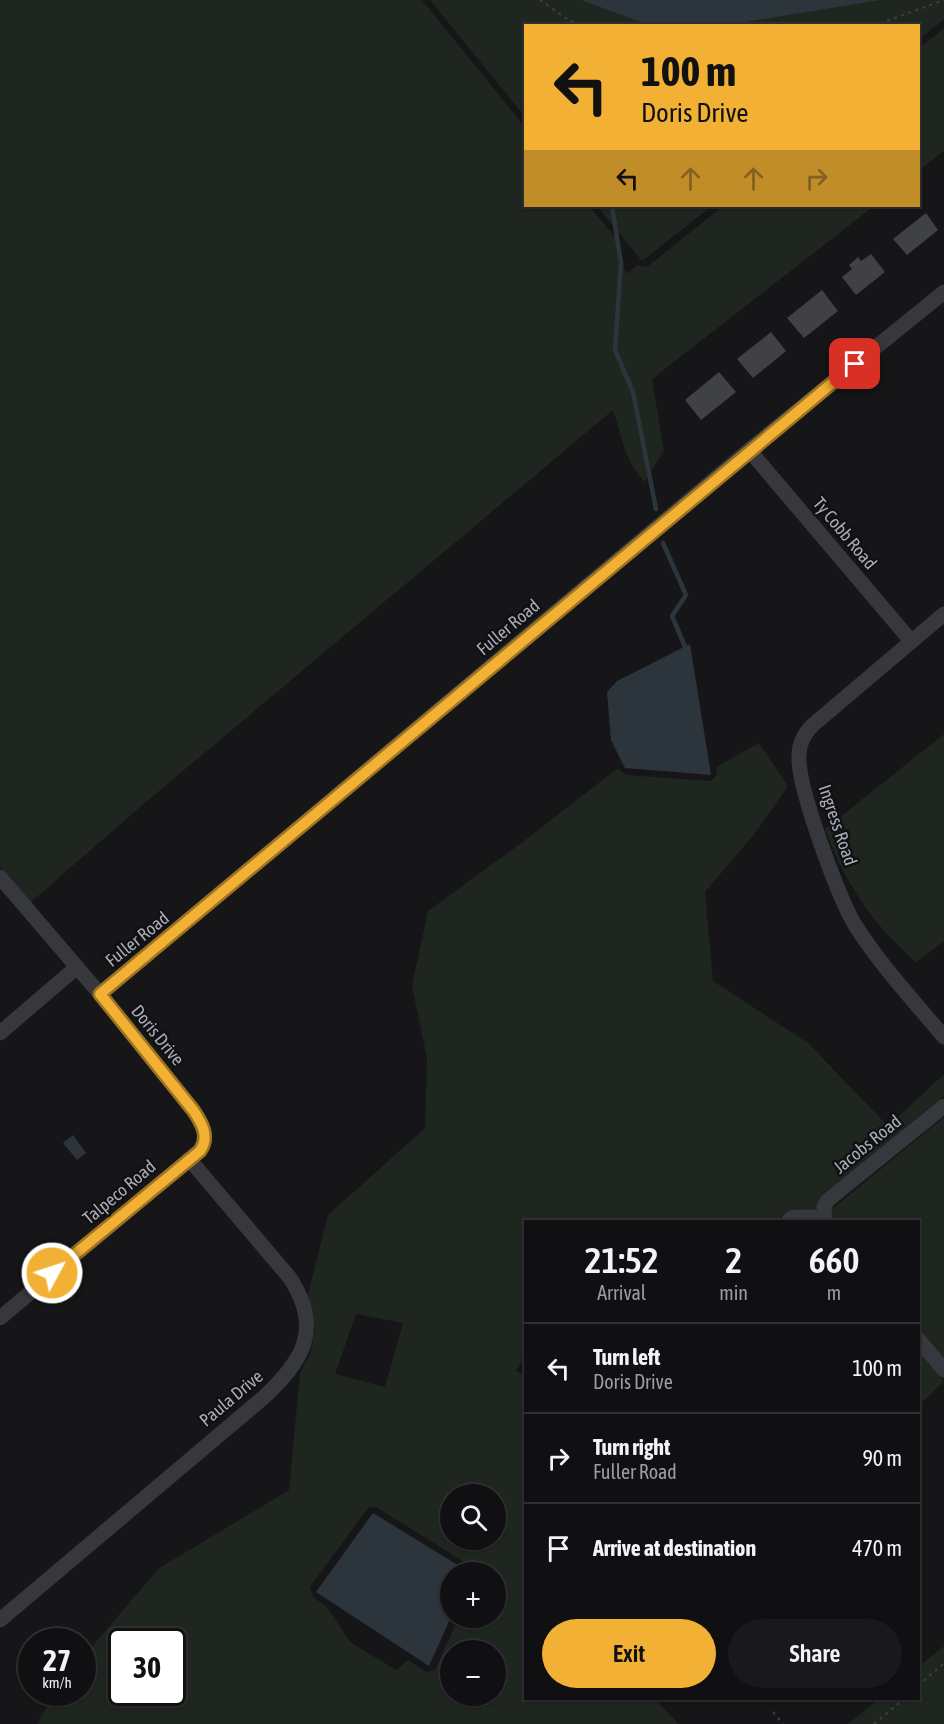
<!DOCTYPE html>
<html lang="en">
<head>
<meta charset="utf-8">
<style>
  body { margin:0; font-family:"Asap Condensed",sans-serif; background:#19191b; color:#f1f3f6; height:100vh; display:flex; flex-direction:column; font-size:22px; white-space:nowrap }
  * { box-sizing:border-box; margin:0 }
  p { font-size:20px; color:#9c9d9f }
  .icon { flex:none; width:33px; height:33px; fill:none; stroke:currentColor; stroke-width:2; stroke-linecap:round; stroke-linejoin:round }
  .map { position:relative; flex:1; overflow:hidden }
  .drawer { position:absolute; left:524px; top:1220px; width:396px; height:480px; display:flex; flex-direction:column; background:#101012; border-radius:0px; box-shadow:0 2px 4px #0004,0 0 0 2px #303032 }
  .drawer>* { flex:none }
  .top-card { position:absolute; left:524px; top:24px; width:396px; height:183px; border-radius:0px; box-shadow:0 2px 4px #0004,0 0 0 2px #303032; background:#f2b134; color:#111; overflow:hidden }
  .controls { position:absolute; left:440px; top:1484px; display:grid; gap:12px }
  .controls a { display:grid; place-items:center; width:66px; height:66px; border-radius:50%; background:#101012; box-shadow:0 2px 4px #0004,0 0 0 2px #303032; font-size:30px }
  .speed { position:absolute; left:18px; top:1628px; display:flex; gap:12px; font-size:30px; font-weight:700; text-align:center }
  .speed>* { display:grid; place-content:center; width:78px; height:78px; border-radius:50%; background:#101012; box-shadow:0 2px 4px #0004,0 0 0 2px #303032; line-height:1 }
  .speed small { font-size:15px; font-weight:400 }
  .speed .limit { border:3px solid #111; border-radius:9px; background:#fff; color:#111 }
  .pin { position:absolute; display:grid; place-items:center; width:51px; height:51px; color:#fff; margin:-26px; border-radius:12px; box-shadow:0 3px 9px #0006 }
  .me { position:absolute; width:66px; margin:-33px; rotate:50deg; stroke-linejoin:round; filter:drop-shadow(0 0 4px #0008) }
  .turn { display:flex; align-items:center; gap:21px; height:126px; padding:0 18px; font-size:27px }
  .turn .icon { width:78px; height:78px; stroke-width:2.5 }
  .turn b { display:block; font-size:42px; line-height:51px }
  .lanes { display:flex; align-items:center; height:57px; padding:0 18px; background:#0003; justify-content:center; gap:30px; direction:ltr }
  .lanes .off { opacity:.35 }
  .eta { display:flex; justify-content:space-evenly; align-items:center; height:102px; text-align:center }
  .eta b { font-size:36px; font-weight:600; line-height:42px }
  .primary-button { display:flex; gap:12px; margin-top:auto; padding:12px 18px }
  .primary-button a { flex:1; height:69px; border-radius:36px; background:#f2b134; color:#111; font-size:24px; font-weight:600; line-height:69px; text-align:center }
  .primary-button a+a { background:#19191b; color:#f1f3f6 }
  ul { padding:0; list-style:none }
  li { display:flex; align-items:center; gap:18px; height:90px; padding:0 18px; border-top:2px solid #303032 }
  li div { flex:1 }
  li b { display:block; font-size:22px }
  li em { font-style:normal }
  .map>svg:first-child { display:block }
  .green { fill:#1e261f; fill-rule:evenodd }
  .water { fill:#2c353c }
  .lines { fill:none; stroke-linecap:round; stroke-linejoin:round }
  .stream { stroke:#2c353c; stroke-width:4.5 }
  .building { fill:#404145 }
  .path { stroke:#3d3f44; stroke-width:2; stroke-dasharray:3 4.5; stroke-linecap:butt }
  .street { stroke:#37383d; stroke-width:15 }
  .route-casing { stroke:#9d7322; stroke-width:15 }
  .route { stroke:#f2b134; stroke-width:10 }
  .labels { text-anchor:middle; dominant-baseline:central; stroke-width:5; stroke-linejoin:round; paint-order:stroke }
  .street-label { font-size:18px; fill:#a8adb8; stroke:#111113 }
</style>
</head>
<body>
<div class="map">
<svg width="944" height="1724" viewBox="0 0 944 1724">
  <rect width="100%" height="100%" fill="#161618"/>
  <g class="green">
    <path d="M0 0H422L525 127V206H589L616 238 626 274 637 265 647 267 723 206H874L652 379 664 450 645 482C624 461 622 436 613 410L140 807 31 902 0 866Z"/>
    <path d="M430 0H944V19L918 40V26H525V117Z"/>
    <path d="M944 28V151L918 171V49Z"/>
    <path d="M597 206H712L642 261Z"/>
    <path d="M944 734V941L916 962C873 925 844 882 825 829Z"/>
    <path d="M759 743 788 786 756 832 705 892 713 981 808 1043 888 1126 944 1074V1096L823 1194 816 1209H792L775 1221H525V1354L516 1371 525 1375V1698H654L679 1724H37L55 1692H82L83 1657 158 1569 289 1490 300 1373 310 1354 315 1329 308 1295 328 1215 425 1128 427 1058 412 986 428 911 520 844 618 768 626 775 711 781 717 775 716 767ZM356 1314 403 1323 385 1387 335 1374ZM450 1494H495V1539H450ZM376 1507 474 1568 475 1572H495V1617H459L435 1670 426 1672 408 1660 396 1670 350 1642 327 1607 313 1597 310 1587 368 1508ZM122 1641H172V1692H122ZM450 1650H495V1695H450Z"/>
    <path d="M944 1117V1359L918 1328V1221H832L831 1210Z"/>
    <path d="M918 1350 944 1381 918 1406Z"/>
    <path d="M944 1646V1724H848L880 1698H918V1667Z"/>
  </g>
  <g class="water">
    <path d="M581 0H880L733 24 649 25Z"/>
    <path d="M690 644 711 775 625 768 611 740 607 692 617 681Z"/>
    <path d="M73 1135 86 1153 77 1160 63 1143Z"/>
    <path d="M373 1513 469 1572H450L451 1617 429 1666 316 1592Z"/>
  </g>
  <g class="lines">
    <g class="stream">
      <path d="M612 206 621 263 615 350 633 392 656 509"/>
      <path d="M663 543 686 595 672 616 686 649"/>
    </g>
  </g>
  <g class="building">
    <path d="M926 213 938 230 907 255 893 239Z"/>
    <path d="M871 254 885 272 856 295 842 277 852 269 849 265 858 257 861 261Z"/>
    <path d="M822 290 838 311 804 338 787 318Z"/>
    <path d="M771 332 786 351 753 378 737 359Z"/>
    <path d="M719 372 736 392 701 420 685 400Z"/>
  </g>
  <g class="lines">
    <g class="path">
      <path d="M540 0 567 19 584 26"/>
      <path d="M873 26 944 0"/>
      <path d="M918 1686 944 1663"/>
      <path d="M773 1712 783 1724"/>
      <path d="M874 1724 905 1698"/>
    </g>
    <g class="street">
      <path d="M749 450 911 641"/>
      <path d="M944 614 814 724C804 733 799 743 799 756 797 786 839 899 855 925 881 966 914 1001 944 1037"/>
      <path d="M0 877 100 994 193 1110C202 1123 210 1137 199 1151L0 1318"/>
      <path d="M100 994 749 450 944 292"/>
      <path d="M0 1033 77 967"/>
      <path d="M788 1221 793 1217H823"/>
      <path d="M825 1221 824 1207 828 1200 944 1106"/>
      <path d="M918 1339 944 1370"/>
      <path d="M0 1620 263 1398C303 1361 323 1329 290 1278L189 1159"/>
    </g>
  </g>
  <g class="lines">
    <g class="route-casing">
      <path id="route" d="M52 1273 200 1151C210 1137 202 1123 193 1110L100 994 855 364"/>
    </g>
    <use href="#route" class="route"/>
  </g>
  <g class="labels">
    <g class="street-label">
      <text transform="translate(845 533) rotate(50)">Ty Cobb Road</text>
      <text transform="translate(508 627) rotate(-40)">Fuller Road</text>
      <text transform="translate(838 825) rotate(71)">Ingress Road</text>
      <text transform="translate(137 939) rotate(-39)">Fuller Road</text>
      <text transform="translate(158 1035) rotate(51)">Doris Drive</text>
      <text transform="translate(867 1144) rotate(-39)">Jacobs Road</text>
      <text transform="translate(119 1192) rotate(-40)">Talpeco Road</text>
      <text transform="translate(231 1398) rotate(-40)">Paula Drive</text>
    </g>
  </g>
</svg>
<div class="controls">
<a><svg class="icon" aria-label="search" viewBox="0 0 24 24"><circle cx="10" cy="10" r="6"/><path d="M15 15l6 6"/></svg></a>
<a>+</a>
<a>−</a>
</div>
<div class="speed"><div>27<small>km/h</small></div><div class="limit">30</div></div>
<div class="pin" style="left:855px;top:364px;background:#d93025"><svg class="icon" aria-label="arrive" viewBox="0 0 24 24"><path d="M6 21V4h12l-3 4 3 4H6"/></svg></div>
<svg class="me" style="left:52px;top:1273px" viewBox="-20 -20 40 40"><circle r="17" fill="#f2b134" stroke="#fff" stroke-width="3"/><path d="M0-11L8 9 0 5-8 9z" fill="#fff"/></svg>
<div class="top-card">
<div class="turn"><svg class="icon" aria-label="left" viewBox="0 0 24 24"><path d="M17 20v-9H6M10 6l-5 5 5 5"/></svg><div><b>100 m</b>Doris Drive</div></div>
<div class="lanes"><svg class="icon" aria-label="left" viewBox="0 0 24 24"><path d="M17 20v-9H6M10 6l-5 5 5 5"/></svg><svg class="icon off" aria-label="ahead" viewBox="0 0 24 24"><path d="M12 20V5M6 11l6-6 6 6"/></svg><svg class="icon off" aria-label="ahead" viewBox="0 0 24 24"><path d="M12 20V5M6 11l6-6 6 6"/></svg><svg class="icon off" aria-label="right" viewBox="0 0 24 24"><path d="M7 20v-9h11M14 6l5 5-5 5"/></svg></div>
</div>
<section class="drawer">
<div class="eta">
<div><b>21:52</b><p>Arrival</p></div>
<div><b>2</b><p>min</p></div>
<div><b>660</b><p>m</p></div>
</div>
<ul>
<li><svg class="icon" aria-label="left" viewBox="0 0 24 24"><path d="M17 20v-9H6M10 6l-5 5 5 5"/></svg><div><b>Turn left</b><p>Doris Drive</p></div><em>100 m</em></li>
<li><svg class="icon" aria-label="right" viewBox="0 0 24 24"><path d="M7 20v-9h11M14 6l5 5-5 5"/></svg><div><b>Turn right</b><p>Fuller Road</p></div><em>90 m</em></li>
<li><svg class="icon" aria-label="arrive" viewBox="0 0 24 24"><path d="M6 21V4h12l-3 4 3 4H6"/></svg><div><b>Arrive at destination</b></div><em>470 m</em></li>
</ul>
<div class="primary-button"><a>Exit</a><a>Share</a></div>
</section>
</div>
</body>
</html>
